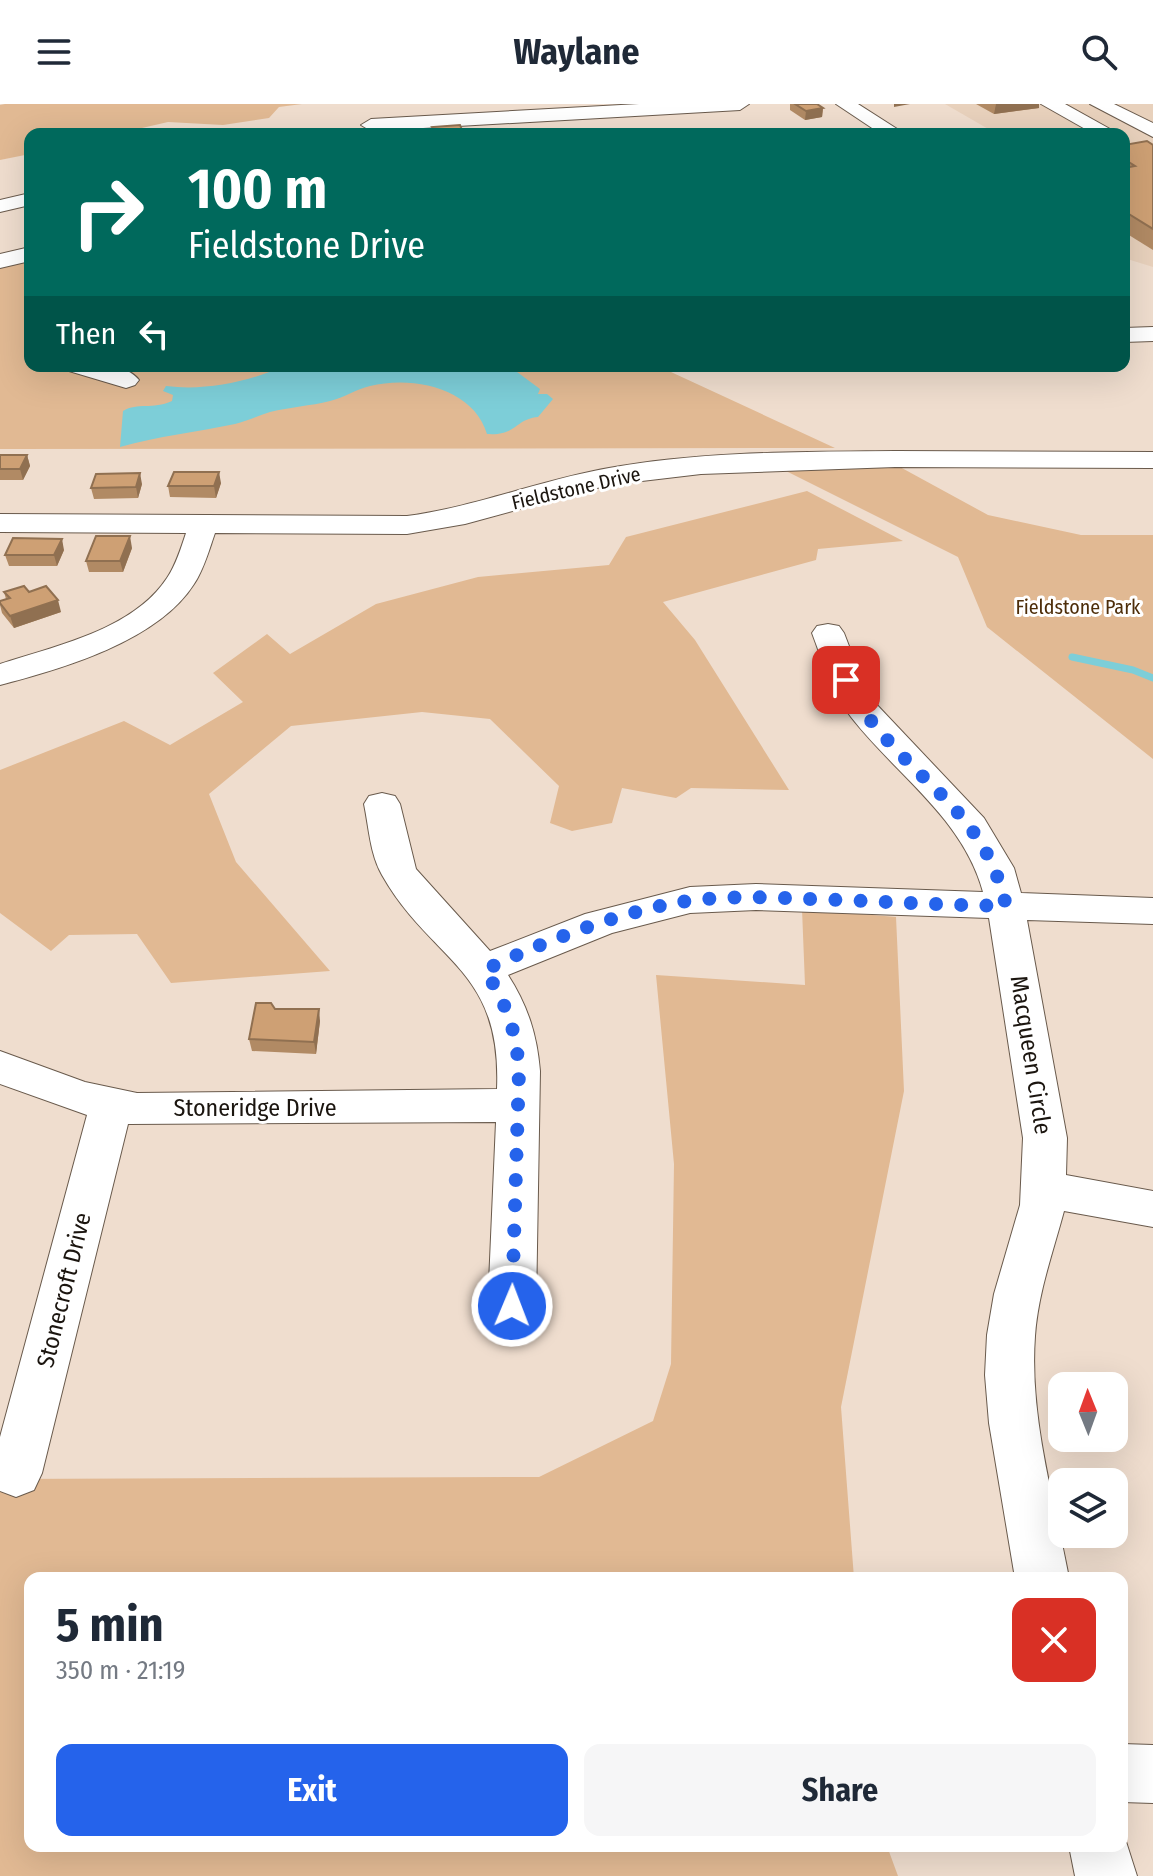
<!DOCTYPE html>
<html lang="en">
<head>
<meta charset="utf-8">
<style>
  body { margin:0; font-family:"Fira Sans Condensed",sans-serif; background:#f6f6f7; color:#1f2937; height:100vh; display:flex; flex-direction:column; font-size:30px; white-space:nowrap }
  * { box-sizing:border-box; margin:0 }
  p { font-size:26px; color:#747a83 }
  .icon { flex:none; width:44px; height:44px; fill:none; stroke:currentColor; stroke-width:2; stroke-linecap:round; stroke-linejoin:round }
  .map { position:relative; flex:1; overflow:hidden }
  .panel { position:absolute; left:24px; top:1468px; width:1104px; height:280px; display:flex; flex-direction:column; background:#fff; border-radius:16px; box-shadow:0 8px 32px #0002 }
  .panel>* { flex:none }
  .banner { position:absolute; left:24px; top:24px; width:1106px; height:244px; border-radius:16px; box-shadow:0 8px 32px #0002; background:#00695c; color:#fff; overflow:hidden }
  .needle { width:52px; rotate:359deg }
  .controls { position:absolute; left:1048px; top:1268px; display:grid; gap:16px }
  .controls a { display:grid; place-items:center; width:80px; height:80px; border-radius:16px; background:#fff; box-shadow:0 8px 32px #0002; font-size:40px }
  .pin { position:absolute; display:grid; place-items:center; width:68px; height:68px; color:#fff; margin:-34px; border-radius:16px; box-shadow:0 4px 12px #0006 }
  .me { position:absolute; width:88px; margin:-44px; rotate:1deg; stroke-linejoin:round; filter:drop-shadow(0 0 6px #0008) }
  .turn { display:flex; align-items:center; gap:28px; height:168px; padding:0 32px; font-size:36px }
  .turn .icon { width:104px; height:104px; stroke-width:2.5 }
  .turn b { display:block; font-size:56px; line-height:68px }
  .then { display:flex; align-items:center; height:76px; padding:0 32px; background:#0003; gap:16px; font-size:30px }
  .round { display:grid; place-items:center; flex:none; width:84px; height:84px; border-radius:16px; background:#f6f6f7 }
  .summary { display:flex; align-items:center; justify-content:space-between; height:136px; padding:0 32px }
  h1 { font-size:48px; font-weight:700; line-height:60px }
  .action { display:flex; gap:16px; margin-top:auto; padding:16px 32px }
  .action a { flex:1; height:92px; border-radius:16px; background:#2563eb; color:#fff; font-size:32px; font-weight:700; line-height:92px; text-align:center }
  .action a+a { background:#f6f6f7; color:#1f2937 }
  header { display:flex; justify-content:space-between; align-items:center; height:104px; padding:0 32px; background:#fff; font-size:36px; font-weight:700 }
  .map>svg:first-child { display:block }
  .built { fill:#e8d1bc }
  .green { fill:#e1b993 }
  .water { fill:#7dced8 }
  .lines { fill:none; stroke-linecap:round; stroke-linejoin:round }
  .stream { stroke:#7dced8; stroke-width:7 }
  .minor-casing { stroke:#695a4c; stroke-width:2 }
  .minor { fill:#fff; fill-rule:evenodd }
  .wall { fill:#b18a64 }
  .shaded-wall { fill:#907051 }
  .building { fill:#cea074; stroke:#907051; stroke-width:2 }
  .route { stroke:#2563eb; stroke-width:14; stroke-dasharray:0 25.2 }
  .labels { text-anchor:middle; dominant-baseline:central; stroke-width:6; stroke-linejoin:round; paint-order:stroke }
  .far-street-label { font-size:20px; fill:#1b150f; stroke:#fff }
  .far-park-label { font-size:20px; fill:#4d2d09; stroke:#fff }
  .street-label { font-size:24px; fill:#1b150f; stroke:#fff }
</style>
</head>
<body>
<header><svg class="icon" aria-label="menu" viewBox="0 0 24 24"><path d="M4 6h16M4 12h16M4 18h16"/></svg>Waylane<svg class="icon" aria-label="search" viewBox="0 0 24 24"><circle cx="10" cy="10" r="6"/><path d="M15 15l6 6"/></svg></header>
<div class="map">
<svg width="1153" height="1772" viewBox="0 0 1153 1772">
  <rect width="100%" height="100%" fill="#efddce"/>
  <path class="built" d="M945 0H1153V163L1124 154V30H997Z"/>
  <g class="green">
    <path d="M5 0H302L279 3 269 14 223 21 168 18 116 30H30V50L0 56V1Z"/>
    <path d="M30 142V262H658L835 344 0 345V150Z"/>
    <path d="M900 363 988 411 1081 431H1153V655L987 523 958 453 786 367Z"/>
    <path d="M807 387 903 437 818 445 816 456 663 498 695 536 789 686 691 684 676 694 622 684 612 719 572 727 550 719 559 682 490 615 422 608 291 622 209 690 236 758 330 867 171 879 137 830 69 831 51 847 0 809V666L124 617 170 641 243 598 213 569 267 530 290 550 376 500 478 473 609 461 626 433Z"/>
    <path d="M802 805 896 813 904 987 841 1303 854 1474H30V1742H887L898 1772H0V1375L539 1373 653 1317 671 1260 674 1060 656 871 805 881Z"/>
  </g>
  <path class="water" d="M284 262H509L540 285 538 290H547L553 295 538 313C515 315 517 332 487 330 474 285 414 271 370 282 356 285 344 294 330 297 310 302 290 303 270 308 258 312 247 317 235 320 197 328 158 332 120 343L123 307C138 298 152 306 172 297L173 291 163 287 166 282C205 287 248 278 284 262Z"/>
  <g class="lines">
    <path class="stream" d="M1072 553 1133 566 1153 574"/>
    <g class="minor-casing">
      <g id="minor">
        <path d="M639 0H749L740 6 371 27 361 21 371 15Z"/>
        <path d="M836 0H858L905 30H881Z"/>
        <path d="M1041 0H1065L1119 30H1094Z"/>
        <path d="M1090 0H1114L1153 19V33Z"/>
        <path d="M30 89V101L0 108V96Z"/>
        <path d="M30 143V157L0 164V150Z"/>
        <path d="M1153 223V237L1124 238V224Z"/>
        <path d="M65 262C86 262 125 257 139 276L135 281 126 284 69 267Z"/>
        <path d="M895 347 1153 348V364L895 363 701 370 608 381 465 420 407 430 215 429C209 446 204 465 194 480 158 537 62 565 0 581V560C55 542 133 526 167 474 176 461 181 444 186 429L0 428V410L407 412C476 403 540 376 609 364 702 347 800 348 895 347Z"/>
        <path d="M828 520 839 522 844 529 862 576 878 602 984 714 1014 764 1021 789 1153 794V820L1027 816 1067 1034 1066 1071 1153 1087V1123L1064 1107C1053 1148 1038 1189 1035 1232 1029 1312 1054 1395 1069 1474H1015L989 1319 985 1271 987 1231 994 1190 1020 1101 1023 1034 989 814 756 806 690 809 612 829 508 871C528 902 537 931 540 967L536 1202 529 1216 512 1222 495 1216 488 1202 496 1018 128 1020 42 1369 34 1386 16 1393 0 1387V1333L87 1011 0 980V947L85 978 137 989 497 985C502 863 432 859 382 771 370 750 369 724 364 700L369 692 382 689 395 692 400 700 416 765 490 847 585 810 690 783 756 780 983 788C963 714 896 671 851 613 832 588 823 558 812 529L817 522Z"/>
        <path d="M1122 1640 1153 1641V1699L1122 1698Z"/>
        <path d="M1122 1725 1137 1772H1075L1069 1742H1122Z"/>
      </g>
    </g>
    <use href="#minor" class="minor"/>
  </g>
  <g class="wall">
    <path d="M790 0H817L823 4 822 13 805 16 790 6Z"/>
    <path d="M976 0H1039V4L994 10Z"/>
    <path d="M432 23 462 26V30H433Z"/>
    <path d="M1124 41H1153V146L1124 128Z"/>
    <path d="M0 351H27L30 362 23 376H0Z"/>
    <path d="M221 379 216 394 170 393 168 382Z"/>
    <path d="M142 380 138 394 94 395 91 384Z"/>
    <path d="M132 444 123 468H89L86 457Z"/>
    <path d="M64 446 57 462H9L5 451Z"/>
    <path d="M4 488H29L61 508 14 524 2 509 0 501V497L6 495Z"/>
    <path d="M320 917 316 950 252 947 249 935Z"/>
  </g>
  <g class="shaded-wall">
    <path d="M894 0H910L894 3Z"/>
    <path d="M996 0H1039V4L994 10Z"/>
    <path d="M823 4 822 13 805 16 806 7Z"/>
    <path d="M27 351 30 362 23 376 20 365Z"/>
    <path d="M219 368 221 379 216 394 214 382Z"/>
    <path d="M140 369 142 380 138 394 136 383Z"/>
    <path d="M130 432 132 444 123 468 120 457Z"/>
    <path d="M62 435 64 446 57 462 54 451Z"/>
    <path d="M58 496 61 508 14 524 10 512Z"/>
    <path d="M319 905 320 917 316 950 314 938Z"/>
  </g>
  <g class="building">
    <path d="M795 0H817L823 4 806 7Z"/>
    <path d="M460 21 462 26 451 27 452 30H437L432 23Z"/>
    <path d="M1147 37 1153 41V125L1124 107V64L1135 62 1124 55V41Z"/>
    <path d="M0 351H27L20 365H0Z"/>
    <path d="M174 368H219L214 382H168Z"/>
    <path d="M140 369 136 383 91 384 96 370Z"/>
    <path d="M96 432H130L120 457H86Z"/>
    <path d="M13 434 62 435 54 451H5Z"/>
    <path d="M24 482 29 488 46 482 58 496 10 512 0 499V497L10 494 4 488Z"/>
    <path d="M256 899H271L275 905H319L314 938 249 935Z"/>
  </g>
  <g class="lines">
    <path class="route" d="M512 1202 519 967C516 925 507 902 485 866 537 840 613 811 670 800 716 791 764 793 810 795 876 797 941 801 1006 802 986 714 929 687 876 623 864 609 855 592 846 576"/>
  </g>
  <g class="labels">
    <g class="far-street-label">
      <text transform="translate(576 384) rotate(-13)">Fieldstone Drive</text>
    </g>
    <g class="far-park-label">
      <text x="1078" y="503">Fieldstone Park</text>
    </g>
    <g class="street-label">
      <text transform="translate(1031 951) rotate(81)">Macqueen Circle</text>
      <text x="255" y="1004">Stoneridge Drive</text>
      <text transform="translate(64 1186) rotate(-76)">Stonecroft Drive</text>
    </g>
  </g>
</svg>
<div class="controls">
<a><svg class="needle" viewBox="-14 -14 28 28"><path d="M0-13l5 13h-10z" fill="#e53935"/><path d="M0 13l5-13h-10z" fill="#747a83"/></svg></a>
<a><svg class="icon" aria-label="layers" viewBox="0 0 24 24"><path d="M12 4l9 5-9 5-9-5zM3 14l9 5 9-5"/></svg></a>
</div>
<div class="pin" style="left:846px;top:576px;background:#d93025"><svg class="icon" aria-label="arrive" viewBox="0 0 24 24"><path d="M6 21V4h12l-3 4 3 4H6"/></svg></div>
<svg class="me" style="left:512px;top:1202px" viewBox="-20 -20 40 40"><circle r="17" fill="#2563eb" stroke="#fff" stroke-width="3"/><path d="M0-11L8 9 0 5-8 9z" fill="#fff"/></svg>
<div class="banner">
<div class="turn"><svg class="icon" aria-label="right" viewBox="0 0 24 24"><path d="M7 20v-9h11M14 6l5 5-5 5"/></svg><div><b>100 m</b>Fieldstone Drive</div></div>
<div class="then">Then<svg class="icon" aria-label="left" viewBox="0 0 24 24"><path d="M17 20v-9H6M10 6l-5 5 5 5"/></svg></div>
</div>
<section class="panel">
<div class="summary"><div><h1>5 min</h1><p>350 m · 21:19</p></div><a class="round" style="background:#d93025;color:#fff"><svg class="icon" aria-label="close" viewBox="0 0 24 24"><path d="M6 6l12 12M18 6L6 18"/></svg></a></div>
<div class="action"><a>Exit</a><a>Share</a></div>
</section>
</div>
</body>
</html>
